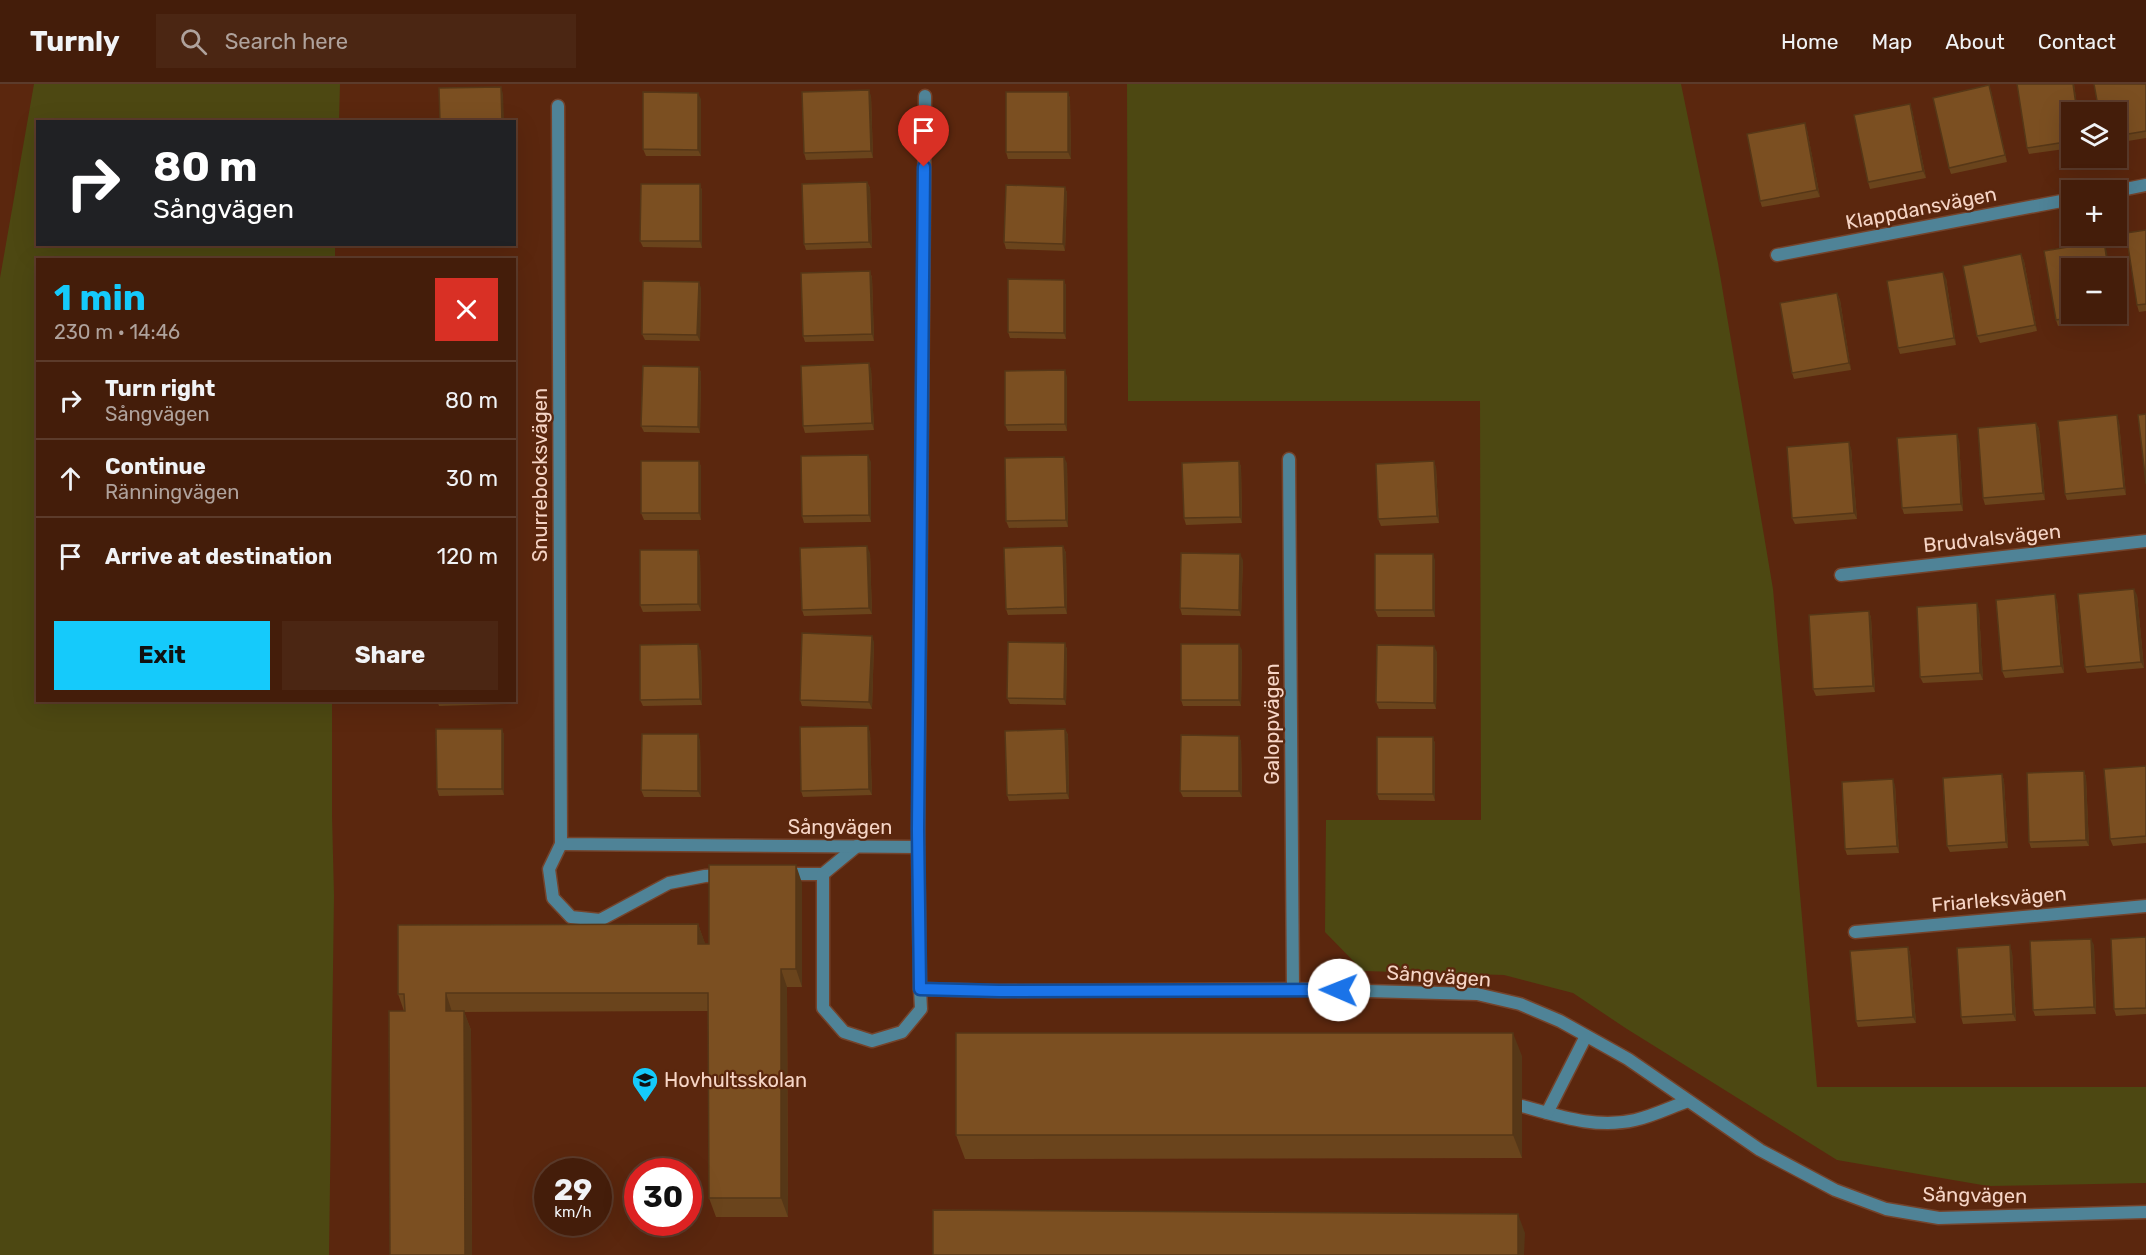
<!DOCTYPE html>
<html lang="en">
<head>
<meta charset="utf-8">
<style>
  body { margin:0; font-family:Rubik,sans-serif; background:#4b2613; color:#f1f3f6; height:100vh; display:flex; flex-direction:column; font-size:22px; white-space:nowrap }
  * { box-sizing:border-box; margin:0 }
  p { font-size:20px; color:#afa29c }
  .icon { flex:none; width:33px; height:33px; fill:none; stroke:currentColor; stroke-width:2; stroke-linecap:round; stroke-linejoin:round }
  .map { position:relative; flex:1; overflow:hidden }
  .panel { position:absolute; left:36px; top:174px; width:480px; height:444px; display:flex; flex-direction:column; background:#441d0a; border-radius:0px; box-shadow:0 6px 24px #0002,0 0 0 2px #5c3b2b }
  .panel>* { flex:none }
  .hud { position:absolute; left:36px; top:36px; width:480px; height:126px; border-radius:0px; box-shadow:0 6px 24px #0002,0 0 0 2px #5c3b2b; background:#202124; color:#fff; overflow:hidden }
  .buttons { position:absolute; left:2061px; top:18px; display:grid; gap:12px }
  .buttons a { display:grid; place-items:center; width:66px; height:66px; border-radius:0px; background:#441d0a; box-shadow:0 6px 24px #0002,0 0 0 2px #5c3b2b; font-size:30px }
  .speed { position:absolute; left:534px; top:1074px; display:flex; gap:12px; font-size:30px; font-weight:700; text-align:center }
  .speed>* { display:grid; place-content:center; width:78px; height:78px; border-radius:50%; background:#441d0a; box-shadow:0 6px 24px #0002,0 0 0 2px #5c3b2b; line-height:1 }
  .speed small { font-size:15px; font-weight:400 }
  .speed .limit { border:9px solid #d22; background:#fff; color:#111 }
  .pin { position:absolute; display:grid; place-items:center; width:51px; height:51px; color:#fff; margin:-62px -26px; border-radius:50% 50% 50% 0; rotate:-45deg; box-shadow:0 0 6px #0007 }
  .pin .icon { rotate:45deg }
  .me { position:absolute; width:66px; margin:-33px; rotate:271deg; stroke-linejoin:round; filter:drop-shadow(0 0 4px #0008) }
  .turn { display:flex; align-items:center; gap:21px; height:126px; padding:0 18px; font-size:27px }
  .turn .icon { width:78px; height:78px; stroke-width:2.5 }
  .turn b { display:block; font-size:42px; line-height:51px }
  .round { display:grid; place-items:center; flex:none; width:63px; height:63px; border-radius:0px; background:#4b2613 }
  .summary { display:flex; align-items:center; justify-content:space-between; height:102px; padding:0 18px }
  h1 { font-size:36px; font-weight:700; line-height:45px; color:#15cafb }
  .button { display:flex; gap:12px; margin-top:auto; padding:12px 18px }
  .button a { flex:1; height:69px; border-radius:0px; background:#15cafb; color:#111; font-size:24px; font-weight:700; line-height:69px; text-align:center }
  .button a+a { background:#4b2613; color:#f1f3f6 }
  ul { padding:0; list-style:none }
  li { display:flex; align-items:center; gap:18px; height:78px; padding:0 18px; border-top:2px solid #5c3b2b }
  li div { flex:1 }
  li b { display:block; font-size:22px }
  li em { font-style:normal }
  header { display:flex; align-items:center; gap:36px; box-sizing:border-box; height:84px; padding:0 30px; background:#441d0a; border-bottom:2px solid #5c3b2b }
  header strong { font-size:28px }
  nav { display:flex; gap:33px; margin-inline-start:auto; font-size:21px }
  .search { width:420px; height:54px; background:#4b2613; display:flex; align-items:center; gap:15px; box-sizing:border-box; padding:0 21px; border-radius:0px; color:#afa29c; font-size:22px }
  .map>svg:first-child { display:block }
  .green { fill:#4d4812 }
  .lines { fill:none; stroke-linecap:round; stroke-linejoin:round }
  .service-casing { stroke:#74432b; stroke-width:15 }
  .minor-casing { stroke:#74432b; stroke-width:15 }
  .service { stroke:#4f8397; stroke-width:12 }
  .minor { stroke:#4f8397; stroke-width:12 }
  .wall { fill:#6a441c }
  .shaded-wall { fill:#563717 }
  .building { fill:#7b4f21; stroke:#563717; stroke-width:1.5 }
  .route-casing { stroke:#114b97; stroke-width:15 }
  .route { stroke:#1a73e8; stroke-width:10 }
  .labels { text-anchor:middle; dominant-baseline:central; stroke-width:4.5; stroke-linejoin:round; paint-order:stroke }
  .street-label { font-size:20px; fill:#f6d5c6; stroke:#5b270e }
  .poi-label { font-size:20px; fill:#f6d5c6; stroke:#5b270e; text-anchor:start }
</style>
</head>
<body>
<header>
<strong>Turnly</strong>
<div class="search"><svg class="icon" aria-label="search" viewBox="0 0 24 24"><circle cx="10" cy="10" r="6"/><path d="M15 15l6 6"/></svg>Search here</div>
<nav><a>Home</a><a>Map</a><a>About</a><a>Contact</a></nav>
</header>
<div class="map">
<svg width="2146" height="1171" viewBox="0 0 2146 1171">
  <rect width="100%" height="100%" fill="#5b270e"/>
  <g class="green">
    <path d="M34 0H340L339 37 38 38V160L335 161V175L38 176V616L332 617V731L334 812 329 1171H0V194Z"/>
    <path d="M1127 0H1681L1718 179 1773 505 1817 1003H2146V1099L1988 1102 1837 1076 1627 945 1573 909 1504 891 1363 887 1325 848 1326 736H1481L1480 317H1128Z"/>
  </g>
  <g class="lines">
    <g class="service-casing">
      <g id="service">
        <path d="M561 760 549 785 553 814 571 833 600 836 669 799 705 792 725 791"/>
        <path d="M785 790H823L857 762"/>
        <path d="M823 790V924L844 948 872 957 902 948 921 925 920 905"/>
        <path d="M1522 1022C1559 1032 1596 1045 1635 1036 1653 1032 1671 1023 1688 1017"/>
        <path d="M1547 1029 1586 952"/>
      </g>
    </g>
    <g class="minor-casing">
      <g id="minor">
        <path d="M558 22 561 760 918 763 920 905 999 907 1293 905 1477 910 1520 920 1560 937 1628 975 1760 1066 1835 1106 1886 1125 1939 1134 2146 1128"/>
        <path d="M2116 107 2146 101"/>
        <path d="M1777 171 2072 115"/>
        <path d="M1289 375 1293 905"/>
        <path d="M1841 491 2146 457"/>
        <path d="M918 763 925 12"/>
        <path d="M1855 848 2146 822"/>
      </g>
    </g>
    <use href="#service" class="service"/>
    <use href="#minor" class="minor"/>
  </g>
  <g class="wall">
    <path d="M2074 0 2078 28H2072V64L2029 70 2027 64Z"/>
    <path d="M2146 0V54L2116 59V28Z"/>
    <path d="M1989 1 1991 7 2007 78 1951 90 1949 84Z"/>
    <path d="M1068 8 1070 15 1071 75H1008L1006 68Z"/>
    <path d="M871 12 873 74 806 76 804 69Z"/>
    <path d="M701 15V72H646L643 65Z"/>
    <path d="M1912 26 1926 94 1870 105 1868 98Z"/>
    <path d="M1805 39 1807 46 1820 113 1762 123 1760 117Z"/>
    <path d="M867 98 870 104 872 164 806 166 804 160Z"/>
    <path d="M700 100 702 107V164L643 163 640 157Z"/>
    <path d="M1065 103 1067 109 1065 167 1006 165 1004 158Z"/>
    <path d="M2146 146V227L2139 228 2137 221Z"/>
    <path d="M2104 157 2106 164 2072 230H2116V225L2118 232 2058 242 2056 236Z"/>
    <path d="M440 160H507V161L441 164Z"/>
    <path d="M2021 170 2024 177 2037 247 1980 259 1977 252Z"/>
    <path d="M870 187 872 194 874 257 805 258 803 252Z"/>
    <path d="M1946 194 1956 261 1900 270 1898 264Z"/>
    <path d="M1064 196 1066 202V255L1010 254 1008 248Z"/>
    <path d="M701 204 700 257 645 256 642 250Z"/>
    <path d="M1837 209 1840 216 1851 286 1794 295 1792 289Z"/>
    <path d="M699 283 701 289 700 349 644 348 641 342Z"/>
    <path d="M871 285 874 346 805 349 803 342Z"/>
    <path d="M1067 293V347H1008L1005 341Z"/>
    <path d="M2119 338 2126 411 2067 416 2065 410Z"/>
    <path d="M2036 339 2039 345 2045 416 1985 421 1983 414Z"/>
    <path d="M1959 356 1963 427 1904 430 1902 424Z"/>
    <path d="M1851 364 1857 435 1795 440 1792 434Z"/>
    <path d="M699 377 701 383V436H644L641 429Z"/>
    <path d="M1239 377 1241 383 1242 439 1186 441 1184 434Z"/>
    <path d="M871 378V438L804 439 802 432Z"/>
    <path d="M1067 379 1068 443 1009 444 1006 437Z"/>
    <path d="M1436 383 1439 439 1381 442 1378 435Z"/>
    <path d="M1063 462 1066 469 1067 530 1008 531 1006 525Z"/>
    <path d="M870 469 872 530 804 532 802 526Z"/>
    <path d="M700 472 701 527 643 528 640 521Z"/>
    <path d="M1243 476 1241 532 1182 531 1180 524Z"/>
    <path d="M1435 476V533H1378L1375 526Z"/>
    <path d="M2137 511 2144 584 2087 589 2085 583Z"/>
    <path d="M2057 517 2064 589 2005 594 2002 587Z"/>
    <path d="M1979 526 1983 596 1923 599 1920 593Z"/>
    <path d="M1869 527 1871 534 1875 608 1816 612 1813 605Z"/>
    <path d="M874 558 872 625 802 622 800 616Z"/>
    <path d="M1065 559 1067 566 1066 621 1010 620 1007 614Z"/>
    <path d="M1242 566 1241 622H1183L1181 616Z"/>
    <path d="M701 567 702 621 643 622 640 616Z"/>
    <path d="M1437 568 1436 625H1379L1376 618Z"/>
    <path d="M437 616H506V620L439 622Z"/>
    <path d="M502 645 504 651V711L439 712 437 705Z"/>
    <path d="M1065 645 1068 651 1069 715 1009 717 1007 711Z"/>
    <path d="M870 648 872 711 803 713 801 707Z"/>
    <path d="M1239 652 1241 658 1242 713H1183L1180 707Z"/>
    <path d="M1433 653 1435 660V717L1379 716 1377 710Z"/>
    <path d="M700 656 701 713H644L641 706Z"/>
    <path d="M2146 682V759L2113 762 2110 755Z"/>
    <path d="M2084 687 2086 693 2089 762 2031 764 2029 758Z"/>
    <path d="M2002 690 2004 697 2008 764 1950 768 1947 762Z"/>
    <path d="M1895 701 1899 769 1847 771 1845 765Z"/>
    <path d="M802 799V903H787L788 1133H716L709 1114 708 927 464 928 471 946 472 1171H390L404 927 398 910 698 840 705 860H709Z"/>
    <path d="M2146 853V930L2116 932 2114 925Z"/>
    <path d="M2094 861 2096 930 2035 932 2033 926Z"/>
    <path d="M1908 863 1910 869 1916 939 1858 943 1856 937Z"/>
    <path d="M2012 868 2016 937 1963 940 1961 933Z"/>
    <path d="M1522 972V1074L965 1075 956 1051Z"/>
  </g>
  <g class="shaded-wall">
    <path d="M2073 0H2074L2078 28H2077Z"/>
    <path d="M1989 1 1991 7 2007 78 2005 71Z"/>
    <path d="M501 3 503 10 504 38H502Z"/>
    <path d="M869 6 871 12 873 74 871 67Z"/>
    <path d="M1068 8 1070 15 1071 75 1068 68Z"/>
    <path d="M698 9 701 15V72L698 66Z"/>
    <path d="M1910 20 1912 26 1926 94 1923 87Z"/>
    <path d="M1805 39 1807 46 1820 113 1817 106Z"/>
    <path d="M867 98 870 104 872 164 869 158Z"/>
    <path d="M700 100 702 107V164L700 157Z"/>
    <path d="M1065 103 1067 109 1065 167 1063 160Z"/>
    <path d="M2104 157 2106 164 2110 184H2108Z"/>
    <path d="M2021 170 2024 177 2037 247 2035 241Z"/>
    <path d="M870 187 872 194 874 257 872 250Z"/>
    <path d="M1943 188 1946 194 1956 261 1954 254Z"/>
    <path d="M1064 196 1066 202V255L1064 249Z"/>
    <path d="M699 198 701 204 700 257 697 251Z"/>
    <path d="M1837 209 1840 216 1851 286 1849 279Z"/>
    <path d="M869 279 871 285 874 346 872 339Z"/>
    <path d="M699 283 701 289 700 349 698 343Z"/>
    <path d="M1065 286 1067 293V347L1065 340Z"/>
    <path d="M2117 331 2119 338 2126 411 2124 404Z"/>
    <path d="M2036 339 2039 345 2045 416 2043 409Z"/>
    <path d="M1957 350 1959 356 1963 427 1961 420Z"/>
    <path d="M1849 358 1851 364 1857 435 1854 429Z"/>
    <path d="M868 371 871 378V438L869 431Z"/>
    <path d="M1064 373 1067 379 1068 443 1066 436Z"/>
    <path d="M699 377 701 383V436L699 429Z"/>
    <path d="M1239 377 1241 383 1242 439 1240 433Z"/>
    <path d="M1434 377 1436 383 1439 439 1437 432Z"/>
    <path d="M867 462 870 469 872 530 869 524Z"/>
    <path d="M1063 462 1066 469 1067 530 1065 523Z"/>
    <path d="M698 466 700 472 701 527 698 520Z"/>
    <path d="M1240 470 1243 476 1241 532 1239 526Z"/>
    <path d="M1433 470 1435 476V533L1433 526Z"/>
    <path d="M2134 505 2137 511 2144 584 2141 578Z"/>
    <path d="M2055 510 2057 517 2064 589 2061 582Z"/>
    <path d="M1977 519 1979 526 1983 596 1980 589Z"/>
    <path d="M1869 527 1871 534 1875 608 1873 602Z"/>
    <path d="M872 552 874 558 872 625 869 618Z"/>
    <path d="M1065 559 1067 566 1066 621 1064 615Z"/>
    <path d="M698 560 701 567 702 621 700 615Z"/>
    <path d="M1239 560 1242 566 1241 622 1239 616Z"/>
    <path d="M1434 562 1437 568 1436 625 1434 619Z"/>
    <path d="M868 642 870 648 872 711 869 705Z"/>
    <path d="M502 645 504 651V711L502 705Z"/>
    <path d="M1065 645 1068 651 1069 715 1067 709Z"/>
    <path d="M698 650 700 656 701 713 698 707Z"/>
    <path d="M1239 652 1241 658 1242 713 1239 707Z"/>
    <path d="M1433 653 1435 660V717L1433 710Z"/>
    <path d="M2084 687 2086 693 2089 762 2086 756Z"/>
    <path d="M2002 690 2004 697 2008 764 2006 758Z"/>
    <path d="M1893 695 1895 701 1899 769 1897 762Z"/>
    <path d="M796 781 802 799V903L796 885Z"/>
    <path d="M698 840 705 859V878L698 860Z"/>
    <path d="M2091 855 2094 861 2096 930 2094 923Z"/>
    <path d="M2010 861 2012 868 2016 937 2013 930Z"/>
    <path d="M1908 863 1910 869 1916 939 1913 933Z"/>
    <path d="M781 885 787 903 788 1133 781 1114Z"/>
    <path d="M446 909 452 928 446 927Z"/>
    <path d="M464 927 471 946 472 1171H465Z"/>
    <path d="M1513 949 1522 972V1074L1513 1051Z"/>
    <path d="M1518 1130 1525 1149 1524 1171H1518Z"/>
  </g>
  <g class="building">
    <path d="M2017 0H2073L2077 28H2072V57L2027 64Z"/>
    <path d="M2094 0H2146V47L2116 52V28H2099Z"/>
    <path d="M1989 1 2005 71 1949 84 1933 14Z"/>
    <path d="M501 3 502 38H440L439 4Z"/>
    <path d="M869 6 871 67 804 69 802 8Z"/>
    <path d="M643 8 698 9V66L643 65Z"/>
    <rect x="1006" y="8" width="62" height="60"/>
    <path d="M1910 20 1923 87 1868 98 1854 31Z"/>
    <path d="M1805 39 1817 106 1760 117 1747 50Z"/>
    <path d="M867 98 869 158 804 160 802 100Z"/>
    <path d="M641 100H700V157H640Z"/>
    <path d="M1006 101 1065 103 1063 160 1004 158Z"/>
    <path d="M2146 146V220L2137 221 2126 149Z"/>
    <path d="M2104 157 2108 184H2072V230H2092L2056 236 2044 167Z"/>
    <path d="M2021 170 2035 241 1977 252 1963 182Z"/>
    <path d="M870 187 872 250 803 252 801 189Z"/>
    <path d="M1943 188 1954 254 1898 264 1887 197Z"/>
    <path d="M1008 195 1064 196V249L1008 248Z"/>
    <path d="M643 197 699 198 697 251 642 250Z"/>
    <path d="M1837 209 1849 279 1792 289 1780 219Z"/>
    <path d="M869 279 872 339 803 342 801 282Z"/>
    <path d="M643 282 699 283 698 343 641 342Z"/>
    <path d="M1065 286V340L1005 341V287Z"/>
    <path d="M2146 330V400L2138 331Z"/>
    <path d="M2117 331 2124 404 2065 410 2058 337Z"/>
    <path d="M2036 339 2043 409 1983 414 1978 344Z"/>
    <path d="M1957 350 1961 420 1902 424 1897 354Z"/>
    <path d="M1849 358 1854 429 1792 434 1787 363Z"/>
    <path d="M868 371 869 431 802 432 801 372Z"/>
    <path d="M1064 373 1066 436 1006 437 1005 374Z"/>
    <rect x="641" y="377" width="58" height="52"/>
    <path d="M1239 377 1240 433 1184 434 1182 379Z"/>
    <path d="M1434 377 1437 432 1378 435 1376 380Z"/>
    <path d="M867 462 869 524 802 526 800 464Z"/>
    <path d="M1063 462 1065 523 1006 525 1004 464Z"/>
    <path d="M640 466H698V520L640 521Z"/>
    <path d="M1181 469 1240 470 1239 526 1180 524Z"/>
    <rect x="1375" y="470" width="58" height="56"/>
    <path d="M2134 505 2141 578 2085 583 2078 510Z"/>
    <path d="M2055 510 2061 582 2002 587 1996 516Z"/>
    <path d="M1977 519 1980 589 1920 593 1917 523Z"/>
    <path d="M1869 527 1873 602 1813 605 1809 531Z"/>
    <path d="M802 549 872 552 869 618 800 616Z"/>
    <path d="M1008 558 1065 559 1064 615 1007 614Z"/>
    <path d="M698 560 700 615 640 616V561Z"/>
    <rect x="1181" y="560" width="58" height="56"/>
    <path d="M1377 561 1434 562V619L1376 618Z"/>
    <path d="M868 642 869 705 801 707 800 643Z"/>
    <path d="M436 645H502V705H437Z"/>
    <path d="M1065 645 1067 709 1007 711 1005 647Z"/>
    <path d="M642 650H698V707L641 706Z"/>
    <path d="M1181 651 1239 652V707H1180Z"/>
    <rect x="1377" y="653" width="56" height="57"/>
    <path d="M2146 682V752L2110 755 2104 685Z"/>
    <path d="M2084 687 2086 756 2029 758 2027 689Z"/>
    <path d="M2002 690 2006 758 1947 762 1943 694Z"/>
    <path d="M1893 695 1897 762 1845 765 1842 698Z"/>
    <path d="M709 781H796V885H781V1114H709L708 909H446V927H464L465 1171H390L389 927H405L404 910H398V841L698 840V860H709Z"/>
    <path d="M2146 853V924L2114 925 2111 855Z"/>
    <path d="M2091 855 2094 923 2033 926 2030 857Z"/>
    <path d="M2010 861 2013 930 1961 933 1957 864Z"/>
    <path d="M1908 863 1913 933 1856 937 1850 867Z"/>
    <rect x="956" y="949" width="557" height="102"/>
    <path d="M933 1126 1518 1130V1171H933Z"/>
  </g>
  <g class="lines">
    <g class="route-casing">
      <path id="route" d="M924 83 918 746 920 905 999 907 1339 906"/>
    </g>
    <use href="#route" class="route"/>
  </g>
  <defs>
    <g id="school-pin" transform="scale(1.35)"><path d="M0 17L-7.5 6A9.5 9.5 0 1 1 7.5 6Z" fill="#15cafb" stroke="#5b270e"/><path d="M0-5L7-2L0 1L-7-2ZM-4 1L0 2.5L4 1V4Q0 6-4 4Z" fill="#111"/></g>
  </defs>
  <g fill-rule="evenodd">
    <use href="#school-pin" x="645" y="996"/>
  </g>
  <g class="labels">
    <g class="street-label">
      <text transform="translate(1921 124) rotate(-11)">Klappdansvägen</text>
      <text transform="translate(540 391) rotate(-90)">Snurrebocksvägen</text>
      <text transform="translate(1992 454) rotate(-6)">Brudvalsvägen</text>
      <text transform="translate(1272 640) rotate(-90)">Galoppvägen</text>
      <text x="840" y="743">Sångvägen</text>
      <text transform="translate(1999 815) rotate(-5)">Friarleksvägen</text>
      <text transform="translate(1439 892) rotate(4)">Sångvägen</text>
      <text transform="translate(1975 1111) rotate(1)">Sångvägen</text>
    </g>
    <g class="poi-label">
      <text x="664" y="996">Hovhultsskolan</text>
    </g>
  </g>
</svg>
<div class="buttons">
<a><svg class="icon" aria-label="layers" viewBox="0 0 24 24"><path d="M12 4l9 5-9 5-9-5zM3 14l9 5 9-5"/></svg></a>
<a>+</a>
<a>−</a>
</div>
<div class="speed"><div>29<small>km/h</small></div><div class="limit">30</div></div>
<div class="pin" style="left:924px;top:83px;background:#d93025"><svg class="icon" aria-label="arrive" viewBox="0 0 24 24"><path d="M6 21V4h12l-3 4 3 4H6"/></svg></div>
<svg class="me" style="left:1339px;top:906px" viewBox="-20 -20 40 40"><circle r="19" fill="#fff"/><path d="M0-13L10 11 0 6-10 11z" fill="#1a73e8"/></svg>
<div class="hud">
<div class="turn"><svg class="icon" aria-label="right" viewBox="0 0 24 24"><path d="M7 20v-9h11M14 6l5 5-5 5"/></svg><div><b>80 m</b>Sångvägen</div></div>
</div>
<section class="panel">
<div class="summary"><div><h1>1 min</h1><p>230 m · 14:46</p></div><a class="round" style="background:#d93025;color:#fff"><svg class="icon" aria-label="close" viewBox="0 0 24 24"><path d="M6 6l12 12M18 6L6 18"/></svg></a></div>
<ul>
<li><svg class="icon" aria-label="right" viewBox="0 0 24 24"><path d="M7 20v-9h11M14 6l5 5-5 5"/></svg><div><b>Turn right</b><p>Sångvägen</p></div><em>80 m</em></li>
<li><svg class="icon" aria-label="ahead" viewBox="0 0 24 24"><path d="M12 20V5M6 11l6-6 6 6"/></svg><div><b>Continue</b><p>Ränningvägen</p></div><em>30 m</em></li>
<li><svg class="icon" aria-label="arrive" viewBox="0 0 24 24"><path d="M6 21V4h12l-3 4 3 4H6"/></svg><div><b>Arrive at destination</b></div><em>120 m</em></li>
</ul>
<div class="button"><a>Exit</a><a>Share</a></div>
</section>
</div>
</body>
</html>
